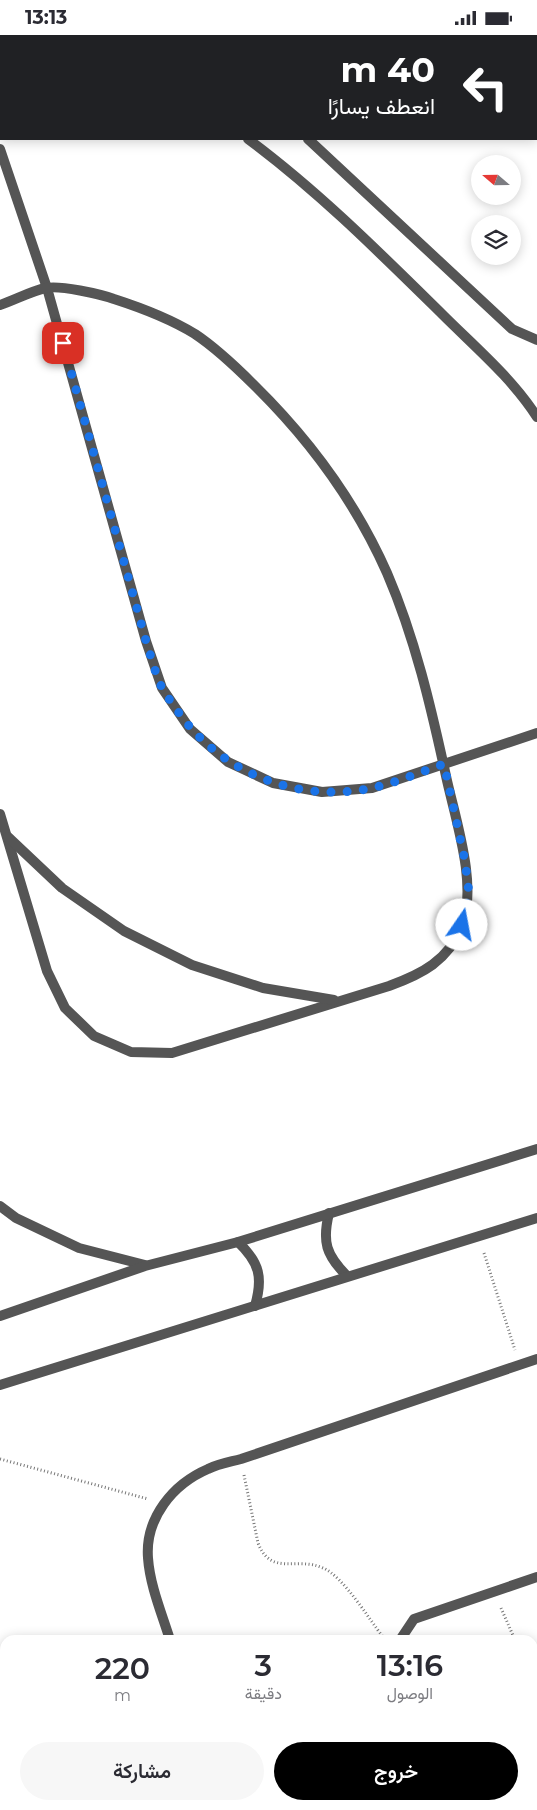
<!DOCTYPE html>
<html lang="ar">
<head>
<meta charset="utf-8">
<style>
  body { margin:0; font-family:Montserrat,Vazirmatn,sans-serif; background:#f7f7f7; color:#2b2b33; direction:rtl; height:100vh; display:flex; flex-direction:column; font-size:19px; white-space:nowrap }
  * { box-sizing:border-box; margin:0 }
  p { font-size:16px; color:#7c7c81 }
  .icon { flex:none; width:28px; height:28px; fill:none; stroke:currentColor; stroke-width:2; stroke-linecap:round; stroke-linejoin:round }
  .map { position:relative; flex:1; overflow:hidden; direction:ltr }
  .details { position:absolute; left:0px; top:1600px; width:538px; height:175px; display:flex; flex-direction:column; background:#fff; border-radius:15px 15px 0 0; box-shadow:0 2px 12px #0003; direction:rtl }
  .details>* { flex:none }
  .guide { position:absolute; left:0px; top:0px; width:538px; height:105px; box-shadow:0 2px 12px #0003; direction:rtl; background:#202124; color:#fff; overflow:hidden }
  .needle { width:32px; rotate:290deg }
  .controls { position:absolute; left:471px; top:120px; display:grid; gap:10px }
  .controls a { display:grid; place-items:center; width:50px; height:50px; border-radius:50%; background:#fff; box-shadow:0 2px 12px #0003; font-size:25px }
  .pin { position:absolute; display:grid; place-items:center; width:42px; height:42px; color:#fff; margin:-21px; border-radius:10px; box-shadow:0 2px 8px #0006 }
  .me { position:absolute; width:55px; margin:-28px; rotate:12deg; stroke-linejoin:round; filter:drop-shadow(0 0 4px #0008) }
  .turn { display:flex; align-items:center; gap:18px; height:105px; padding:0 20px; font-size:22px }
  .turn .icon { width:65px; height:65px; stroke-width:2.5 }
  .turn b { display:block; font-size:35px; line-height:42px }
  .eta { display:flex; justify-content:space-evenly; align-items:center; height:85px; text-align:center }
  .eta b { font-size:30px; font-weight:600; line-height:35px }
  .primary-button { display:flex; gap:10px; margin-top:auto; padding:10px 20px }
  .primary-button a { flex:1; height:58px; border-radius:30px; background:#000; color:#fff; font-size:20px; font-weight:600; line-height:58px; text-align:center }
  .primary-button a+a { background:#f7f7f7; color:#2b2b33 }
  .status { display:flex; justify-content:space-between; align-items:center; height:35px; padding:0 25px; background:#fff; direction:ltr }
  .status svg { height:14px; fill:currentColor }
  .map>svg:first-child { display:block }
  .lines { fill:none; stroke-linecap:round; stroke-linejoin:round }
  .path { stroke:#777; stroke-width:3; stroke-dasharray:1 2.5; stroke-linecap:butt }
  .minor { stroke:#555; stroke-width:10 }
  .route { stroke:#1a73e8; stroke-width:9; stroke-dasharray:0 16.2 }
</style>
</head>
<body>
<div class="status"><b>13:13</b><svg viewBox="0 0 49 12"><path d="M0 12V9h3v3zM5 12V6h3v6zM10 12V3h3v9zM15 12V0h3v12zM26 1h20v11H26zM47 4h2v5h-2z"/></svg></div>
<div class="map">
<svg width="537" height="1775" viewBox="0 0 537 1775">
  <rect width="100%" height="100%" fill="#fff"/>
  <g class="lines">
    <g class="path">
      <path d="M484 1218 515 1315"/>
      <path d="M0 1424 148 1464"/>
      <path d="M244 1440 258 1508C271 1542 297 1521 323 1533 343 1541 369 1584 383 1602"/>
      <path d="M501 1573 515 1605"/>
      <path d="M532 1644 537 1654"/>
      <path d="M66 1775 80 1770"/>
    </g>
    <g class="minor">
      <path d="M232 0V1"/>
      <path d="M106 1 108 0"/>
      <path d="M0 37 1 36"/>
      <path d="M0 70 1 69"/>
      <path d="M248 104C318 156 380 218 442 279 475 312 512 343 537 382"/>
      <path d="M308 104 512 294 537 305"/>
      <path d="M0 114 47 253 146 606 162 653 190 694 228 727 273 748 322 757 372 753 537 698"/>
      <path d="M0 270C15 265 31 256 46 253 60 250 100 259 114 264 142 273 169 283 195 299 216 313 236 332 254 350 309 404 356 468 387 538 415 603 431 672 446 741 455 783 478 850 462 891 448 926 422 939 389 951L172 1018 131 1017 94 1001 65 973 47 936 0 779"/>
      <path d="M8 802 62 853 124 896 192 930 263 953 334 965"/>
      <path d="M0 1171 16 1183 79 1213 145 1230"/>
      <path d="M329 1178C322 1207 326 1220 347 1241"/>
      <path d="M238 1207C260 1228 263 1243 255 1271"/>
      <path d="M0 1281 145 1231 238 1207 537 1114"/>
      <path d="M0 1350 537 1183"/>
      <path d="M170 1605C162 1579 150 1551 148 1523 145 1483 173 1449 208 1434 218 1429 230 1427 241 1424L537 1324"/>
      <path d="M400 1605 414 1584 537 1542"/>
      <path d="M0 1682 5 1699"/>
      <path d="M27 1770 29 1775"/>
      <path d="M220 1770 221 1775"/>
      <path d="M433 1770 435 1775"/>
    </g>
  </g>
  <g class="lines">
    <path class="route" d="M63 308 146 606C151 621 155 638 162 653 165 660 172 667 177 675 219 737 297 769 372 753 396 748 420 737 444 729L465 826 469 858 462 890"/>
  </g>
</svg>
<div class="controls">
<a><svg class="needle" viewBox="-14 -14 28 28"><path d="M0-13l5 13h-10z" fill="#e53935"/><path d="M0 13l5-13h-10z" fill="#7c7c81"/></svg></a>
<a><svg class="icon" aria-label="layers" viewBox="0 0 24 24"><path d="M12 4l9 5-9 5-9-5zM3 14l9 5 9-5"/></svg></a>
</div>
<div class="pin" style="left:63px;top:308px;background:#d93025"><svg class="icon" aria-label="arrive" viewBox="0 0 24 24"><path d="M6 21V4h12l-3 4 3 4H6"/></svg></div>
<svg class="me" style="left:462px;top:890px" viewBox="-20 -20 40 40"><circle r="19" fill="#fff"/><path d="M0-13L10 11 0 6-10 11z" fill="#1a73e8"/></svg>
<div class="guide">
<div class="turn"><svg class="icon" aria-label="left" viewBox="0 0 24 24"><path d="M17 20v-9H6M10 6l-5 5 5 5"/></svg><div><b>40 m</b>انعطف يسارًا</div></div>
</div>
<section class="details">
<div class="eta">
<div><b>13:16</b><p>الوصول</p></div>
<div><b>3</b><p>دقيقة</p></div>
<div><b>220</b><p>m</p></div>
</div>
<div class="primary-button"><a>خروج</a><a>مشاركة</a></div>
</section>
</div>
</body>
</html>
